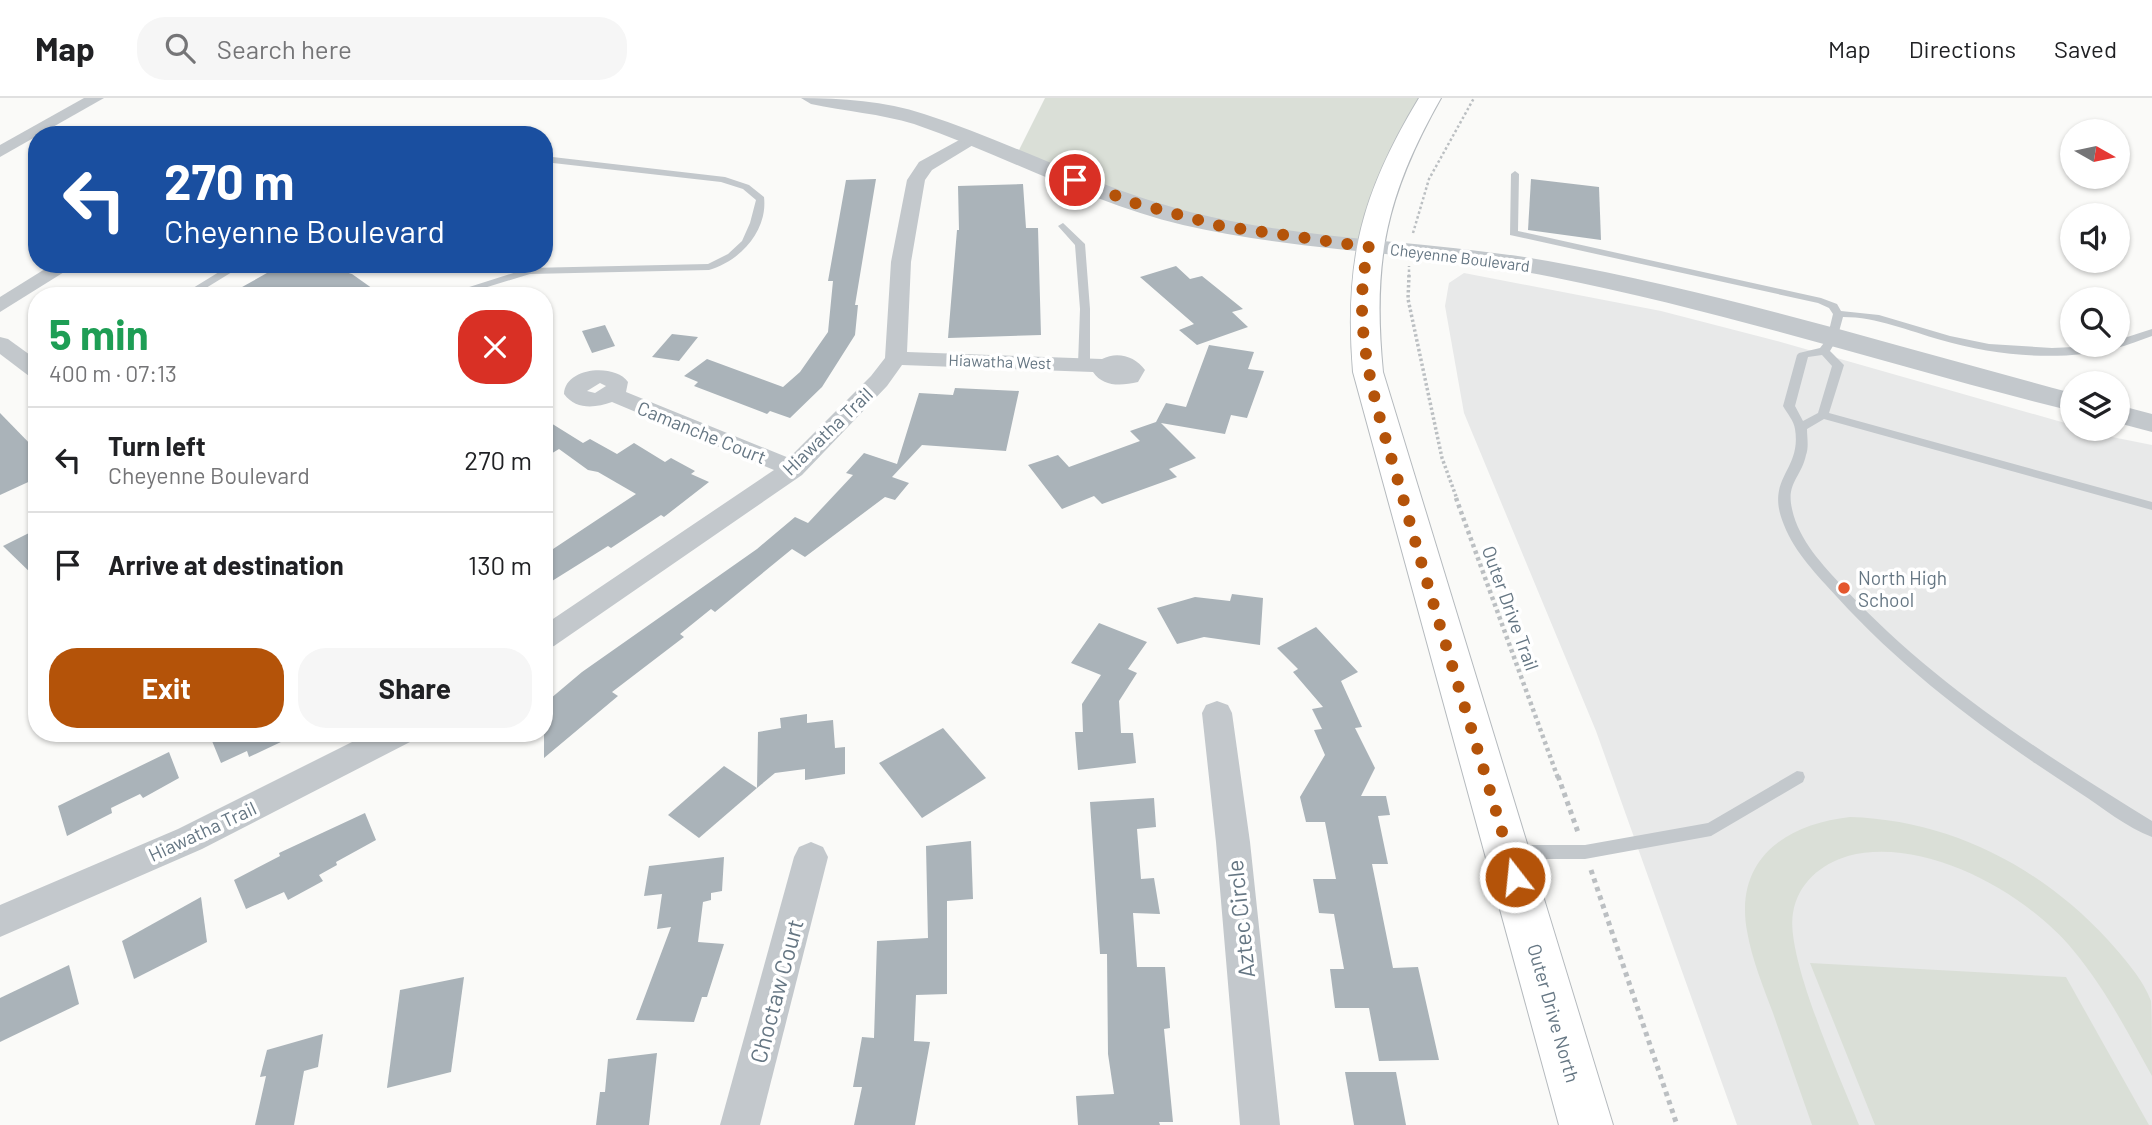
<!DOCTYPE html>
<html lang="en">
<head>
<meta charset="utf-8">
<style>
  body { margin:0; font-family:Barlow,sans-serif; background:#f6f6f6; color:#202124; height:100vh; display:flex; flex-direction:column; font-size:26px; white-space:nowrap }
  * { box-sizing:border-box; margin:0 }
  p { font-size:23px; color:#757577 }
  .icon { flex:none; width:38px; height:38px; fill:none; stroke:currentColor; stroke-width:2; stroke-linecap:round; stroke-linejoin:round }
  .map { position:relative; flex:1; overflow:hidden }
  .details { position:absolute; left:28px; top:189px; width:525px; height:455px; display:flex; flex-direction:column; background:#fff; border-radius:28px; box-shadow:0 2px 5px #0004 }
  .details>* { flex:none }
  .banner { position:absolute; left:28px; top:28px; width:525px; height:147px; border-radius:28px; box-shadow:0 2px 5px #0004; background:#1a4fa0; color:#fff; overflow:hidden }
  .needle { width:46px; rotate:99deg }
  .buttons { position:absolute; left:2060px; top:21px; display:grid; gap:14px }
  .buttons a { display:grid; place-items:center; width:70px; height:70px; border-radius:50%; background:#fff; box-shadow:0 2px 5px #0004; font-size:35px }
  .pin { position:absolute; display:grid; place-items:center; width:60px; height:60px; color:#fff; margin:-30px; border:4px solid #fff; border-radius:50%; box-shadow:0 2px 7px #0007 }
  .me { position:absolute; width:77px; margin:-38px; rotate:344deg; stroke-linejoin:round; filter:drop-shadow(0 0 5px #0008) }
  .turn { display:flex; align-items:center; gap:24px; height:147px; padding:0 21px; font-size:32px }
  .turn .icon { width:91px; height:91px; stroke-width:2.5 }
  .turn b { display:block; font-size:49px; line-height:60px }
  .round { display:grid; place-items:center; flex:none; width:74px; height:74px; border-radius:28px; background:#f6f6f6 }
  .head { display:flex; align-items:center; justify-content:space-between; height:119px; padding:0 21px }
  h1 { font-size:42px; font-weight:700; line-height:52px; color:#1e9e55 }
  .button { display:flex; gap:14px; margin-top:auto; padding:14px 21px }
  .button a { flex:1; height:80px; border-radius:28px; background:#b45309; color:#fff; font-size:28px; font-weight:700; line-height:80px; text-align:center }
  .button a+a { background:#f6f6f6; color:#202124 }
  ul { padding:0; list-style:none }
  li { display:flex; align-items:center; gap:21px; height:105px; padding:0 21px; border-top:2px solid #e0e0e0 }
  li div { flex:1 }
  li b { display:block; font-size:26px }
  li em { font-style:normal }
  header { display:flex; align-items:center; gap:42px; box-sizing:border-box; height:98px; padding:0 35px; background:#fff; border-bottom:2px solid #e0e0e0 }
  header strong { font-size:33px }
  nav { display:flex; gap:38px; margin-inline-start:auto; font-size:24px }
  .search { width:490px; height:63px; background:#f6f6f6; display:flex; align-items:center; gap:18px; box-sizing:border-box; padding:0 24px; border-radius:28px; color:#757577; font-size:26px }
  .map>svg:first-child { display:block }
  .built { fill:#e8e9e9 }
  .green { fill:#dadfd7 }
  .building { fill:#aab3b9 }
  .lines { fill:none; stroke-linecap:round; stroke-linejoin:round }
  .primary-casing { stroke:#b5babe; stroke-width:2 }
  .path-far3 { stroke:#bbbfc2; stroke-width:2.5; stroke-dasharray:2.5 2.5; stroke-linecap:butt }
  .path-far2 { stroke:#bbbfc2; stroke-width:3.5; stroke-dasharray:2.5 2.5; stroke-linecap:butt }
  .path-far1 { stroke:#bbbfc2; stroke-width:4.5; stroke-dasharray:3.5 3.5; stroke-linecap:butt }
  .path { stroke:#bbbfc2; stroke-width:5; stroke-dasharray:4.5 4.5; stroke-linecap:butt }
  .service { fill:#c3c8cc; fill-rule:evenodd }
  .minor { fill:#c3c8cc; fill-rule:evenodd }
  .tertiary { fill:#c3c8cc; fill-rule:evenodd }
  .primary { fill:#fff; fill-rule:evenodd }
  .route { stroke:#b45309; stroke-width:12; stroke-dasharray:0 21.6 }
  .poi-dot { fill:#e4572e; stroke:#fff; stroke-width:2.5 }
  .labels { text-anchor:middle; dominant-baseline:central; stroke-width:7; stroke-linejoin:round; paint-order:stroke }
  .far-street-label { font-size:16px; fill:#657683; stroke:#fff }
  .street-label { font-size:19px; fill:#657683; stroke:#fff }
  .poi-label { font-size:19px; fill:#657683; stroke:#fff; text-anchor:start }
  .near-street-label { font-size:23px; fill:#657683; stroke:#fff }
</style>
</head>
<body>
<header>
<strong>Map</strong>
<div class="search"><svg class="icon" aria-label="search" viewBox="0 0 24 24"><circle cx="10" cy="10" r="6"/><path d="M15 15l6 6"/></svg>Search here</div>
<nav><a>Map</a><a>Directions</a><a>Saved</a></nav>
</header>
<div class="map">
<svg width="2152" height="1027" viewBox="0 0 2152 1027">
  <rect width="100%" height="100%" fill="#fafaf8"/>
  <path class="built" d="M1464 175 1661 213 1777 243 2072 327V331L2152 347V1027H1737L1596 633 1464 315 1445 208 1449 185Z"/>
  <g class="green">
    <path d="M1045 0H1428L1363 145 1200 119 1132 99 1018 54Z"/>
    <path d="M1850 719C1950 722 2041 769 2108 842 2123 859 2143 881 2151 903 2152 920 2152 959 2152 978 2128 935 2105 890 2073 852 2025 794 1924 738 1848 758 1821 766 1798 785 1793 815 1785 859 1841 981 1859 1027H1812C1799 990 1786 953 1773 915 1763 888 1752 862 1747 833 1734 761 1786 726 1850 719Z"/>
    <path d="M1810 865 2066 879 2149 1027H1875Z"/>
  </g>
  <g class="building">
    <path d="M876 81 855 207H858L855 237 822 289 790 320 770 313 767 316 694 288 698 284 684 278 707 261 783 289 800 274 828 234 833 183H828L846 82Z"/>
    <path d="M1531 81 1599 89 1601 142 1528 132Z"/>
    <path d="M1023 86 1026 130H1038L1041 237 948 240 957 132H959L958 88Z"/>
    <path d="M283 166H319L352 176 383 198H226Z"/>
    <path d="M1176 168 1190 181 1202 178 1243 211 1232 214 1248 229 1197 247 1179 232 1194 226 1140 179Z"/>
    <path d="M605 227 615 248 592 255 582 233Z"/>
    <path d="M672 236 698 239 679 263 652 259Z"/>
    <path d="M1209 247 1254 254 1248 271 1264 273 1247 320 1231 317 1225 336 1161 325 1196 360 1169 371 1177 379 1102 406 1094 398 1062 411 1028 367 1058 357 1069 369 1140 343 1130 333 1156 324 1166 305 1186 309Z"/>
    <path d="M955 290 1019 293 1006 353 922 347 892 379 909 385 895 402 885 399 805 459 792 451 715 514 711 511 680 536 684 539 612 594 618 598 544 660V606L582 574 757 451 795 419 808 425 853 377 846 375 864 355 897 366 919 295 953 297Z"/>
    <path d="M0 315 37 353V380L0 397Z"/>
    <path d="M546 322 583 345 590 341 617 356 634 345 665 364 671 360 695 373 691 376 709 384 664 419 661 417 611 450 608 448 544 488V457L636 396 598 374 588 372 559 351 544 360Z"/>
    <path d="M37 431V481L3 448Z"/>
    <path d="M1232 496 1263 500 1260 547 1204 539 1177 546 1157 510 1195 499 1230 503Z"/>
    <path d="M1099 525 1147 544 1128 571 1137 575 1119 603 1121 635H1133L1136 665 1078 672 1075 634H1083L1082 606 1101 577 1071 565Z"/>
    <path d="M1316 529 1358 574 1341 583 1362 629 1355 630 1375 670 1361 698H1386L1390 717 1378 718 1388 766H1372L1393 870 1418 869 1439 962 1379 963 1369 910H1335L1330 871H1344L1334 816 1319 815 1313 781H1336L1325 724H1306L1300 699 1325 657 1314 632 1322 631 1312 611 1323 609 1293 574 1298 571 1277 550Z"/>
    <path d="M807 616V625L833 622 835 650 845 649V676L805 682V671L775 675 757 690 758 634 781 630 780 620Z"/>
    <path d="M943 630 986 680 922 720 879 665Z"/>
    <path d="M230 635H300L249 659 247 653 221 665 212 643Z"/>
    <path d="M169 654 179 680 143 700 140 696 111 710 112 715 67 738 58 708Z"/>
    <path d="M724 668 757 690 699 740 668 717Z"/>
    <path d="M1154 700 1156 729 1137 731 1141 781 1154 780 1160 816 1133 815 1137 869H1165L1170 930 1164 931 1173 1024H1159L1160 1027H1078L1076 998 1114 996 1108 956 1107 856H1100L1090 704Z"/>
    <path d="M365 715 376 742 336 764 337 767 319 777 323 783 288 802 284 794 246 811 234 782 280 758 279 755Z"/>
    <path d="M971 743 973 801 947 803V896L916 897 914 943 930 944 915 1027H854L862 989H853L862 939 874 940 877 843 928 840 926 748Z"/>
    <path d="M724 759 722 793 711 795V802L703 804 698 844 724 846 707 899H702L694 924 636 922 671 829 657 831 662 796 644 798 649 768Z"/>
    <path d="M201 799 207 844 134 881 122 843Z"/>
    <path d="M69 867 79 906 0 944V900Z"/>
    <path d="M464 879 451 974 387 990 400 892Z"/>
    <path d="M323 936 318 969 304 973 294 1027H255L266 978 260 979 267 952Z"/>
    <path d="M657 955 649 1027H596L600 994H605L608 961Z"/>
    <path d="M1345 974H1396L1406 1027H1354Z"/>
  </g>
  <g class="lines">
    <g class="primary-casing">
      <path id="primary" d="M1419 0H1441C1386 97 1372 163 1383 274L1613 1027H1559L1353 274C1344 163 1361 96 1419 0Z"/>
    </g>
    <g class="path-far3">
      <path d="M1413 135 1429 81 1474 0"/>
      <path d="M1409 179V168"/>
    </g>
    <path class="path-far2" d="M1409 177 1408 201 1442 360 1457 401"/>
    <path class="path-far1" d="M1456 400 1558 680"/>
    <g class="path">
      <path d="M1558 678 1579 737"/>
      <path d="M1591 772 1677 1027"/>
    </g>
    <g class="service">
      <path d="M544 58 725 79 749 87 764 99C768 133 740 163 709 172L530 176 458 198H441L529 170 708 166 728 156 742 143 750 125 756 102 743 91 721 84 544 64Z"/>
      <path d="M1515 73 1519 76 1518 133 1821 200 1837 206 1841 213 1879 217 1950 238 1989 246 2052 250 2118 247V242L2152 231V238C2140 242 2128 247 2117 250 2061 264 1996 258 1941 242 1909 233 1877 219 1843 219L1837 241 1830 253 1844 267 1829 315 2152 404V412L1824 321 1807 331C1807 339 1809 349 1806 357 1801 380 1786 385 1792 411 1799 443 1823 467 1844 490 1933 586 2042 655 2152 723V739C2127 730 2102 709 2080 695 1992 638 1908 577 1837 499 1817 477 1795 455 1784 427 1764 379 1802 374 1795 331 1794 323 1787 315 1783 308L1797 257 1799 255 1820 250 1827 241 1833 216 1829 210 1818 205 1510 137 1511 76ZM1822 257 1832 268 1818 315 1803 323 1795 308 1808 259Z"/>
      <path d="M1063 125 1085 146 1090 211V266L1084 269 1078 266 1080 211 1075 147 1058 128Z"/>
      <path d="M232 166H245L193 198H180Z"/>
      <path d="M1797 673 1803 674 1805 679 1803 684 1711 738 1585 761H1513L1507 759 1505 754 1507 749 1513 747H1585L1708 725Z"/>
    </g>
    <g class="minor">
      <path d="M84 0H104L0 59V47Z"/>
      <path d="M972 35 981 40 978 44 932 72 925 82 911 164 907 254 1102 261C1117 253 1135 258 1145 272L1138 284C1121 288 1103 289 1093 274L902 267 887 288 802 377 554 548 544 551V527L774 372 612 304C595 310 576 312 564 296 565 269 615 265 628 284L626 294 789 360 871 278 885 260 891 164 907 82 919 64ZM600 285 606 288 595 295 587 293Z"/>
      <path d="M53 166H77L0 214V199Z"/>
      <path d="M0 239 8 241 37 262V280L29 278 0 256Z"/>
      <path d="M1217 603 1228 607 1232 615 1250 744 1280 1027H1240L1216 744 1202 615 1206 607Z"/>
      <path d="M370 635H414L410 644 202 751 0 839V807L178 731Z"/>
      <path d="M811 744 823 749 828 759 760 1027H720L794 759 799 749Z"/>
    </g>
    <g class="tertiary">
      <path d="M801 0C842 0 885 3 924 16 1014 45 1098 91 1190 114 1307 143 1430 142 1548 163 1725 195 1899 249 2072 295V313C1898 270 1728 214 1552 179 1430 154 1305 155 1183 127 1090 105 1004 57 914 26 881 16 844 13 811 6Z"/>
      <path d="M2118 307 2152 316V334L2118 325Z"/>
    </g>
    <use href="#primary" class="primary"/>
  </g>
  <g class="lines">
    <path class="route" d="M1075 82 1135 105 1221 128 1369 149C1346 238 1385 332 1408 418 1442 539 1481 658 1515 779"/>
  </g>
  <circle class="poi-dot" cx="1844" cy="490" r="7"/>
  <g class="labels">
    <g class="far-street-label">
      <text transform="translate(1460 159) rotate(7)">Cheyenne Boulevard</text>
      <text transform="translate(1000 263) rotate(2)">Hiawatha West</text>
    </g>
    <g class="street-label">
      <text transform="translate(827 333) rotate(-44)">Hiawatha Trail</text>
      <text transform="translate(702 334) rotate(22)">Camanche Court</text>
      <text transform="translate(1511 510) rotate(70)">Outer Drive Trail</text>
      <text transform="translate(202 733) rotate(-25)">Hiawatha Trail</text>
      <text transform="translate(1554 915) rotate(74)">Outer Drive North</text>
    </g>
    <g class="poi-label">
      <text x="1858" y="479">North High<tspan x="1858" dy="22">School</tspan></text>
    </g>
    <g class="near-street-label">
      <text transform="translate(1240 821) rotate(-96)">Aztec Circle</text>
      <text transform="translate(776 893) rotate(-75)">Choctaw Court</text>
    </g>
  </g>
</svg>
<div class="buttons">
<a><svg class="needle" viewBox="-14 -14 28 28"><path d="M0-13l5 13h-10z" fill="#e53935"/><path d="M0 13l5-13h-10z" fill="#757577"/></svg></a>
<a><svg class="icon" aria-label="sound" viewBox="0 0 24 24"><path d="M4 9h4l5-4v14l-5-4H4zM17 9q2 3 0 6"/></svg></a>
<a><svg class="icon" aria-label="search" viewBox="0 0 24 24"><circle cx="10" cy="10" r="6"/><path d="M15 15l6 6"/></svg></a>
<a><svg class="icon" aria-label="layers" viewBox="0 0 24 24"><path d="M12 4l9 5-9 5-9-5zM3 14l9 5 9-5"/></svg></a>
</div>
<div class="pin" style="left:1075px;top:82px;background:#d93025"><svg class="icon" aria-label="arrive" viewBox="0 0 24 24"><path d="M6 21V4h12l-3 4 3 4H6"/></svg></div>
<svg class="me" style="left:1515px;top:779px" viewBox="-20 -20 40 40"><circle r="17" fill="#b45309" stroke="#fff" stroke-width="3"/><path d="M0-11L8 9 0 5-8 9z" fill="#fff"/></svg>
<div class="banner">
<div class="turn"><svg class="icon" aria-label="left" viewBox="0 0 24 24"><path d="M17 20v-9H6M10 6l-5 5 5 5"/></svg><div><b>270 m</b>Cheyenne Boulevard</div></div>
</div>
<section class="details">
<div class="head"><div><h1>5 min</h1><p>400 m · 07:13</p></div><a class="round" style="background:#d93025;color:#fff"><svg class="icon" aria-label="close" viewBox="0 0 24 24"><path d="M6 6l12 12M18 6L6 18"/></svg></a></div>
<ul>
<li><svg class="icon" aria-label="left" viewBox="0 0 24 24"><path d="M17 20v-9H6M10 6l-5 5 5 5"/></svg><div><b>Turn left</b><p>Cheyenne Boulevard</p></div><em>270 m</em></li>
<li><svg class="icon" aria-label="arrive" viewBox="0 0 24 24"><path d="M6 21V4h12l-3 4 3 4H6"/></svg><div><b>Arrive at destination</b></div><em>130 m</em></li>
</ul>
<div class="button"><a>Exit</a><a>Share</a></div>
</section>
</div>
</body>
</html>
